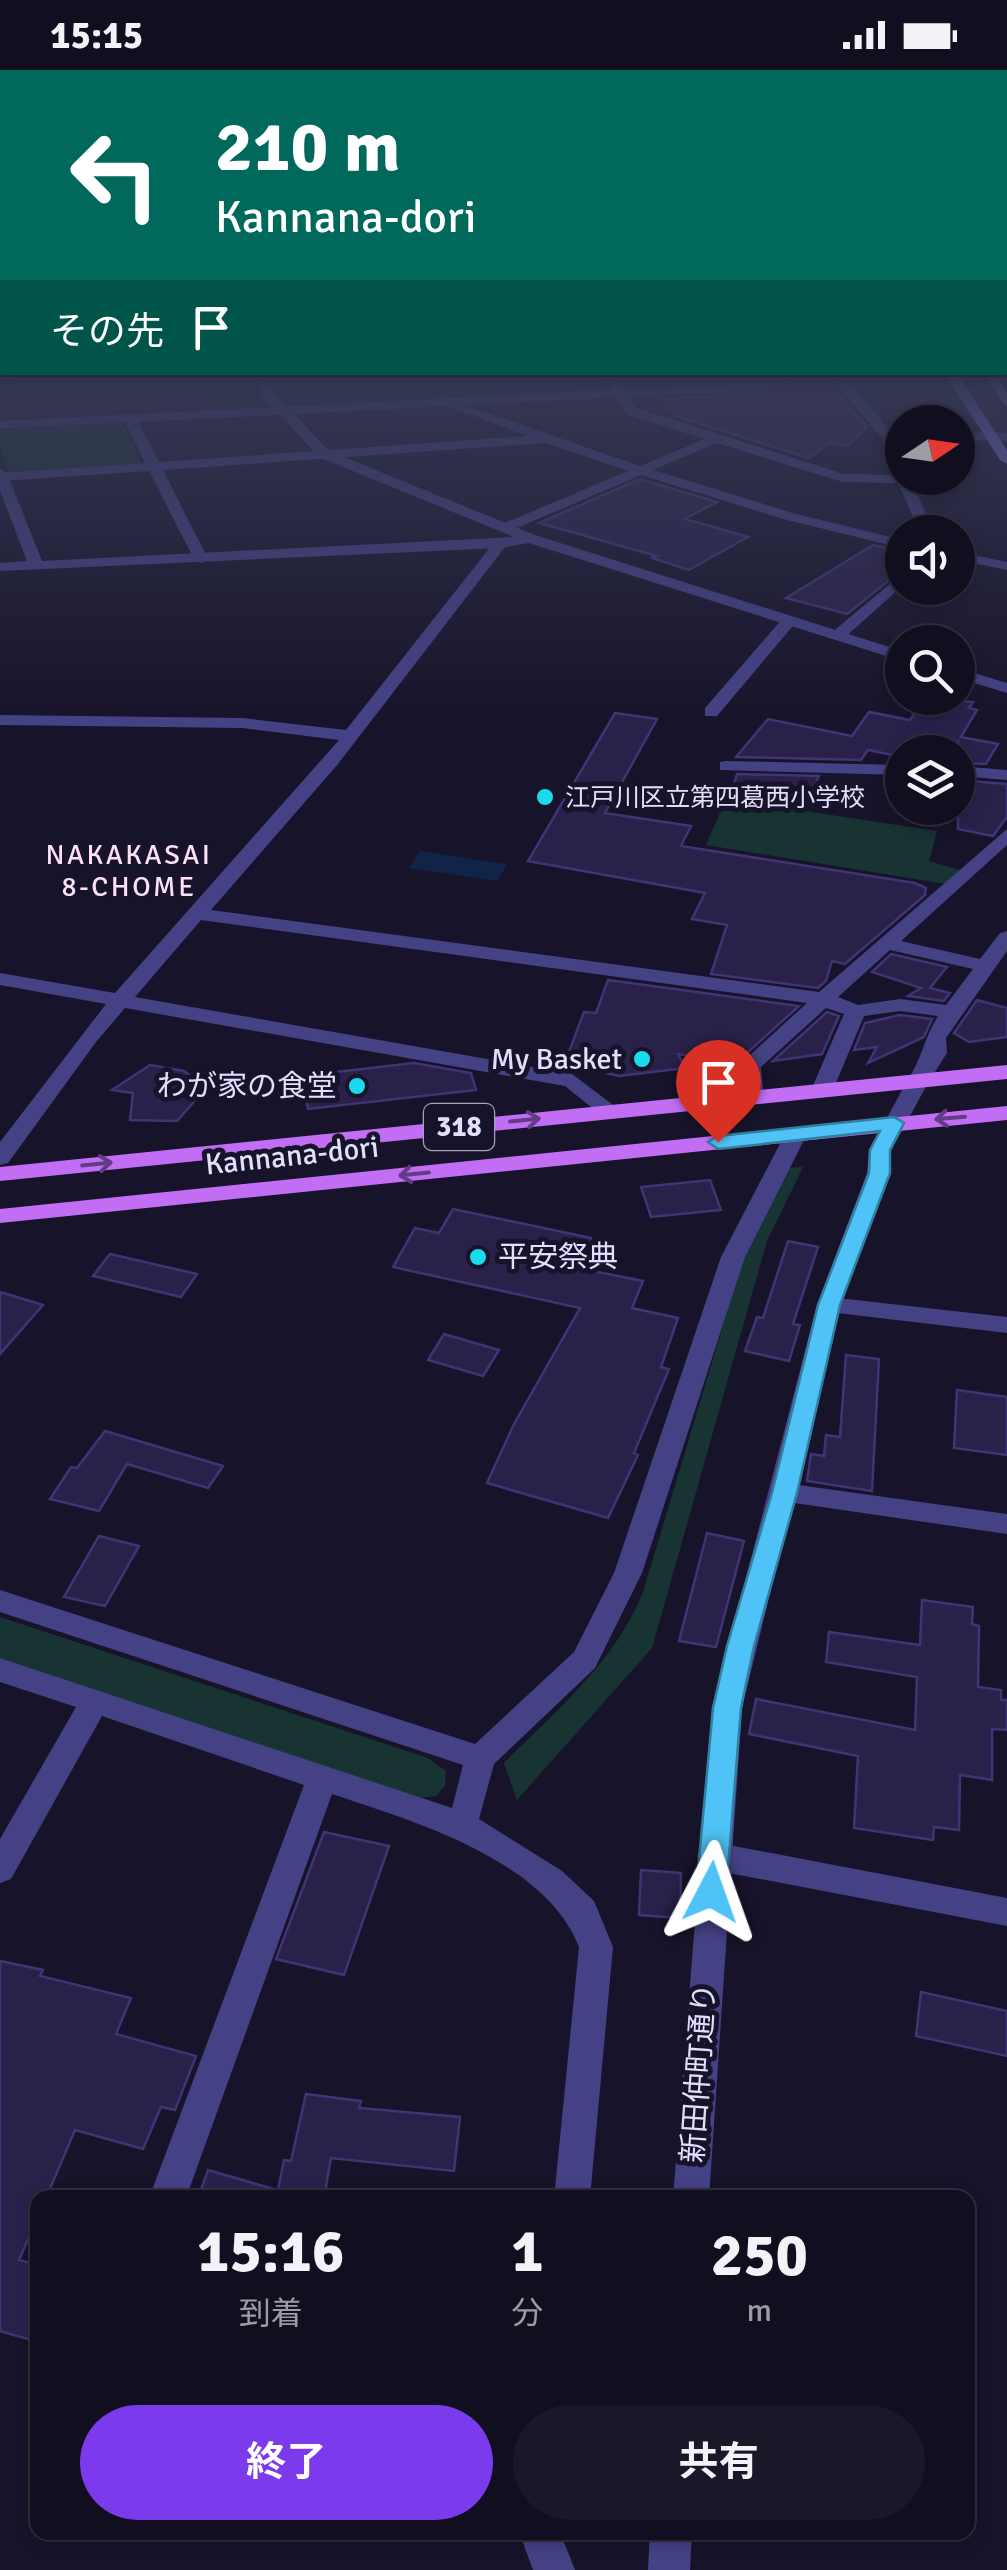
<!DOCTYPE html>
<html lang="ja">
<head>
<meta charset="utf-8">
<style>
  body { margin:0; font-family:Signika,"Noto Sans JP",sans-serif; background:#1a1729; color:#f1f3f6; height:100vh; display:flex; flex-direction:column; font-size:38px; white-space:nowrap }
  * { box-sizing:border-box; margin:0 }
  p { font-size:32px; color:#9c9ca5 }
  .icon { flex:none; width:55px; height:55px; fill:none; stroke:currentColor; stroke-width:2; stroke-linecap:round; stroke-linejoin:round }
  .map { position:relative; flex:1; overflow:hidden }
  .side { position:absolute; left:30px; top:2120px; width:945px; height:350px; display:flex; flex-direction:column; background:#110e20; border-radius:20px; box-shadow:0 5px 15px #0003,0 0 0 2px #302e3e }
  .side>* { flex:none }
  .hud { position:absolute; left:0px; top:0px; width:1008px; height:305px; box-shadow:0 5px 15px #0003,0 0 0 2px #302e3e; background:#00695c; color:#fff; overflow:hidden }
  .needle { width:65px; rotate:77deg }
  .fabs { position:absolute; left:885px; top:335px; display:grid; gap:20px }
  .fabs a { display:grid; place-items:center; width:90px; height:90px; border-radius:50%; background:#110e20; box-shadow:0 5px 15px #0003,0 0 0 2px #302e3e; font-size:50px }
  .pin { position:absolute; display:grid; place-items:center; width:85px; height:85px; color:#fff; margin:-102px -42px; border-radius:50% 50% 50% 0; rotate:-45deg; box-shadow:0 0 10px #0007 }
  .pin .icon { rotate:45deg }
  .me { position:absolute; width:110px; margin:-55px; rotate:4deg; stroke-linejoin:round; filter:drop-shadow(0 0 8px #0008) }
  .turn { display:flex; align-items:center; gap:35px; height:210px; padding:0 50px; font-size:45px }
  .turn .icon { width:130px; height:130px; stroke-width:2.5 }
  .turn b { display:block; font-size:70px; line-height:85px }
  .then { display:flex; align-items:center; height:95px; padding:0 50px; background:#0003; gap:20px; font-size:38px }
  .eta { display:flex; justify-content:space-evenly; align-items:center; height:170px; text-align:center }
  .eta b { font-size:60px; font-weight:700; line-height:70px }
  .action { display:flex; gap:20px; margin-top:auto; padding:20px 50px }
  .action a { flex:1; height:115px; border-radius:60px; background:#7c3aed; color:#fff; font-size:40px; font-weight:700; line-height:115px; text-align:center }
  .action a+a { background:#1a1729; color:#f1f3f6 }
  .status { display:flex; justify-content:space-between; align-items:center; height:70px; padding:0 50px; background:#110e20; direction:ltr }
  .status svg { height:28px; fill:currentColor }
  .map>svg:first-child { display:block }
  .green { fill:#173432 }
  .water { fill:#102447 }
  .building { fill:#29214a; stroke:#413474; stroke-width:2.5 }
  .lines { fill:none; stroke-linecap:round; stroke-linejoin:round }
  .minor { fill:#444285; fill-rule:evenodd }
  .tertiary { fill:#444285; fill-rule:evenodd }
  .secondary { fill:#7f7df5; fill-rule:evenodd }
  .primary { fill:#c16ef4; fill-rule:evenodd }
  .oneway { stroke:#633c85 }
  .route { fill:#4fc3f7; stroke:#337fa1; stroke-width:2.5 }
  .poi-dot { fill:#1adaee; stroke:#17132a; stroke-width:4 }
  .labels { text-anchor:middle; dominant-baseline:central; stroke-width:10; stroke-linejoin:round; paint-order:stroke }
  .far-poi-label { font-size:25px; fill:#e2dffd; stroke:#17132a; text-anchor:start }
  .far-neighbourhood-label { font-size:28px; letter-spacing:2.5px; fill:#fde0f3; stroke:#17132a }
  .shield { fill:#17132a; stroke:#a5a2be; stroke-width:2.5 }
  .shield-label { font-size:28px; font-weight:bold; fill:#e2dffd }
  .poi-label { font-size:30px; fill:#e2dffd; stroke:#17132a; text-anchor:end }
  .street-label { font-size:30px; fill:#e2dffd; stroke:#17132a }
</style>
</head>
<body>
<div class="status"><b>15:15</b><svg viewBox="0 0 49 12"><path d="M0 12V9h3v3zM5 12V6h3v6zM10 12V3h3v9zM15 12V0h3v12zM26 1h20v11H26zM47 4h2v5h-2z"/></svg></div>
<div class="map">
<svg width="1007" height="2500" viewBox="0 0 1007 2500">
  <rect width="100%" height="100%" fill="#17132a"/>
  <g class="green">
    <path d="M122 352 142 393 9 402 0 378V360Z"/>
    <path d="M726 729 937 761 929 791 960 800 946 814 706 775Z"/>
    <path d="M803 1097 767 1171 652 1578 517 1730 504 1693C558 1639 614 1593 643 1522L743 1189 785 1098Z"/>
    <path d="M0 1547 428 1688 446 1701 445 1716 436 1726 421 1728 0 1588Z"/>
  </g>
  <path class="water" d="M420 781 506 794H507L497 811 409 798Z"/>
  <g class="building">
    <path d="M833 320 867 357 848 376 828 373 809 388 672 345H677L661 329Z"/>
    <path d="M640 409 717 432 685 449 748 467 689 500 652 488 657 486 539 453Z"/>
    <path d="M873 475 902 481V500L847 544 786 528Z"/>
    <path d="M925 628 973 632 969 638 977 640 961 667 998 674 986 694 958 693V672L951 682H902V687L868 680 861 690 736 687 768 649 852 666 869 642 910 650Z"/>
    <path d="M615 643 657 649 605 743 691 756 681 776 915 813 926 818 925 825 845 894 832 891 826 911 818 918 711 904 727 855 692 849 705 823 528 791Z"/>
    <path d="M737 704 819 706 804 739 730 726Z"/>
    <path d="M958 710 1007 714V747L993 766 958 759Z"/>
    <path d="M891 884 947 897 930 918 950 923 944 931 908 926 921 918 872 902Z"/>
    <path d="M608 910 704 923 799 936 737 992 678 984 685 998 620 1006 564 995 584 942 596 943Z"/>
    <path d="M977 930 1007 938V967L969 972 954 963Z"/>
    <path d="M827 942 839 946 822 984 773 991Z"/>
    <path d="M900 945 932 949 924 967 868 993 877 977 854 980 865 953Z"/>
    <path d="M414 993 471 1003 476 1020 308 1039 302 1014 310 1005Z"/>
    <path d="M150 995 184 1001 206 1018 177 1051 130 1050 133 1023 112 1020Z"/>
    <path d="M710 1110 721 1140 651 1147 641 1117Z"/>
    <path d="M453 1139 591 1168 578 1198 643 1211 632 1238 678 1248 661 1297 669 1299 634 1383 638 1385 608 1448 487 1413 514 1354 580 1238 393 1197 415 1158 439 1163Z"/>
    <path d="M788 1171 818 1177 793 1254 800 1255 789 1291 745 1281 757 1247 763 1248Z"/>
    <path d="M110 1184 197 1204 181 1227 93 1206Z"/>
    <path d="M0 1222 43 1235 0 1284Z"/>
    <path d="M444 1264 499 1280 483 1306 428 1290Z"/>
    <path d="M846 1285 879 1289 872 1421 807 1411 811 1384 824 1386 826 1365 840 1367Z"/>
    <path d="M957 1320 1007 1327V1385L954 1378Z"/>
    <path d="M105 1361 223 1396 208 1418 127 1394 99 1441 50 1429 71 1397 77 1398Z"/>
    <path d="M707 1463 744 1471 716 1577 679 1571Z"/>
    <path d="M99 1466 139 1476 105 1536 64 1527Z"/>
    <path d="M922 1530 973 1537 972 1554 979 1556 978 1617 1001 1620V1630H1007V1660L992 1659V1710L960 1705 959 1760 934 1757 933 1770 854 1758 858 1686 749 1664 756 1629 915 1660 917 1607 826 1592 829 1562 920 1575Z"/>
    <path d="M324 1762 389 1776 344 1905 276 1889Z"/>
    <path d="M641 1800 681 1803 680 1848 639 1845Z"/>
    <path d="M0 1891 43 1900 40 1906 131 1928 116 1964 196 1986 175 2040 161 2037 143 2079 75 2060 46 2128H38V2146L19 2190 38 2195V2272L0 2261Z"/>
    <path d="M921 1922 1007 1941V1986L916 1966Z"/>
    <path d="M306 2024 361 2031 359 2038 460 2047 454 2101 331 2088 324 2128 277 2125 284 2090 291 2091Z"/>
    <path d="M208 2100 277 2120 276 2128H198Z"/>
  </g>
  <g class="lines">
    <g class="minor">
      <path d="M602 302H614L624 319 832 309 827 302H840C867 335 902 363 902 408L911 409 934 462H920L898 413 843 412 717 373 653 400 793 443 902 470V478L783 449 641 405 510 461H500V455L628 401 546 373 163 400 208 489 201 493 194 489 149 401 0 411V403L145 393 125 352 0 359V351L612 320ZM838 316 882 368 895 405 844 404 636 338 629 327ZM617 327 626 344 705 369 640 396 464 335ZM448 336 527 366 159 392 138 352Z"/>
      <path d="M958 362 1007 363V371L958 370Z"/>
      <path d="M500 470 507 474 505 477 338 694 211 840 819 922 1007 759V775L901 871 980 889 1000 863 1007 861V881L946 968 947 983 926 1016H910L907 1011C922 989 924 968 938 946L900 941 864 946 833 1020 822 1027 811 1020 844 944 826 938 761 997 764 1027 753 1034 742 1027 737 1002 740 994 807 933 201 850 135 927 572 1004 621 1041 618 1046H602L565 1016 125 938 96 972 8 1093 0 1095V1072L106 934 0 915V903L115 923 339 670 242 658 0 655V645L242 648 346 660 495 471ZM890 880 973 899 946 935 900 929 858 935 838 927Z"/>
      <path d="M958 482 1007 492V500L958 490Z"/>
      <path d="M902 504V516L843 569H831V563Z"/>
      <path d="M783 548 797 551 717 646H705V638Z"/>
      <path d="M726 691 902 695V705L720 700V692Z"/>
      <path d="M958 696 1007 700V710L958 706Z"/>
      <path d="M796 1057 807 1064 745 1187 642 1503 595 1598 494 1694 479 1749 562 1801 594 1831 613 1877 590 2128H554L579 1877C546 1790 413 1751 332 1724L186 2128H149L304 1715 102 1646 11 1809 0 1813V1769L76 1637 0 1612V1588L452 1738 463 1695 0 1542V1520L475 1674 574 1582 614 1503 721 1187 785 1064Z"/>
      <path d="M829 1227 1007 1247V1263L820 1241 817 1235Z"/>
      <path d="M784 1413 1007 1444V1464L774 1430 770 1423 774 1416Z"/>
      <path d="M713 1772 1007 1828V1856L713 1800 702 1796 697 1786 702 1776Z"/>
      <path d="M519 2462H560L575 2500H533Z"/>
    </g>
    <g class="tertiary">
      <path d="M0 301 2 302H62L0 309Z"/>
      <path d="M254 302H266L271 320 329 381 535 465 902 581V591L529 473 500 478 0 501V493L27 491 0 421V399L7 403 42 491 514 467 319 387 261 324Z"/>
      <path d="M958 598 1007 613V623L958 608Z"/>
      <path d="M918 1004 929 1011 891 1081V1103L841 1235 742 1638 709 2128H673L712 1638 817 1235 867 1103 869 1081 907 1011Z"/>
      <path d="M650 2462H692L690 2500H648Z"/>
    </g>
    <g class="secondary">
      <path d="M944 302H956L1007 380V394L1000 390Z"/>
      <path d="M981 302H993L1007 323V337Z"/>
    </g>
    <g class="primary">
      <path d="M1007 995V1009L0 1111V1097Z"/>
      <path d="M1007 1036V1050L0 1153V1139Z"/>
    </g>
  </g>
  <defs><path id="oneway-shaft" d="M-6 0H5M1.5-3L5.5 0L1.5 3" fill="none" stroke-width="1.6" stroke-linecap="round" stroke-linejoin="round" transform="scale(2.5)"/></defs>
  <g class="oneway">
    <use href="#oneway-shaft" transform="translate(950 1048) rotate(175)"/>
    <use href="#oneway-shaft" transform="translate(525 1050) rotate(-6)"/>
    <use href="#oneway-shaft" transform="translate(97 1094) rotate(-6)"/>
    <use href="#oneway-shaft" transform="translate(414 1104) rotate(174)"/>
  </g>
  <linearGradient id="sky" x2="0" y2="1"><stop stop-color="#0d0a17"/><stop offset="0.46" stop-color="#363955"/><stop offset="1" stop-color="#363955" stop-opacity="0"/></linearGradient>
  <rect width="1007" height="650" fill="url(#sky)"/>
  <path class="route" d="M894 1047 904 1053 890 1080V1103L840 1235 797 1423 754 1576 741 1638 726 1822 721 1831 711 1835 700 1831 696 1822 713 1638 727 1576 772 1423 818 1235 869 1103 870 1080 880 1061 718 1079 708 1072 718 1066Z"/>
  <g class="poi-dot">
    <circle cx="545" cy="727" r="10"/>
    <circle cx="642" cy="989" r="10"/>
    <circle cx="357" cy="1016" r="10"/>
    <circle cx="478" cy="1187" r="10"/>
  </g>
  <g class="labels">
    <g class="far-poi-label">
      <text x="565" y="727">江戸川区立第四葛西小学校</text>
    </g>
    <g class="far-neighbourhood-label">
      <text x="129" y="785">NAKAKASAI<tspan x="129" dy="32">8-CHOME</tspan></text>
    </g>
    <rect class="shield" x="424" y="1034" width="70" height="46" rx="8"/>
    <g class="shield-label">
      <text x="459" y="1057">318</text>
    </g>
    <g class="poi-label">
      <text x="622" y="989">My Basket</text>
      <text x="337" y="1016">わが家の食堂</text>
      <text x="498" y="1187" text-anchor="start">平安祭典</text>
    </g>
    <g class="street-label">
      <text transform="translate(292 1086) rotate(-6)">Kannana-dori</text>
      <text transform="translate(699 2003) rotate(-86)">新田仲町通り</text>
    </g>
  </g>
</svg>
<div class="fabs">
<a><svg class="needle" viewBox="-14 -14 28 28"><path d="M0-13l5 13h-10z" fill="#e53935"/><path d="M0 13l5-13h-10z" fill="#9c9ca5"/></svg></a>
<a><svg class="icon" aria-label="sound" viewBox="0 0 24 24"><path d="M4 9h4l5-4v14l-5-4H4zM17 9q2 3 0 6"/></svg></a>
<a><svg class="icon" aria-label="search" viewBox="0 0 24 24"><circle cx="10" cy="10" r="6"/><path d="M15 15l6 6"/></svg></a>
<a><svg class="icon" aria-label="layers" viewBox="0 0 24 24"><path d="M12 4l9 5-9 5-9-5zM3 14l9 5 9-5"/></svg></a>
</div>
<div class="pin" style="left:718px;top:1072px;background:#d93025"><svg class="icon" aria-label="arrive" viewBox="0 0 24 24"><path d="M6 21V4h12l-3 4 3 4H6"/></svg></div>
<svg class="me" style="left:711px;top:1822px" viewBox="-20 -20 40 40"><path d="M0-17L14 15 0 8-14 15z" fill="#4fc3f7" stroke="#fff" stroke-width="4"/></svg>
<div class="hud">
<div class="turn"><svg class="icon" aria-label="left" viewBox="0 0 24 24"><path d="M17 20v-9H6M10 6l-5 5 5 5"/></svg><div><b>210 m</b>Kannana-dori</div></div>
<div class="then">その先<svg class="icon" aria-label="arrive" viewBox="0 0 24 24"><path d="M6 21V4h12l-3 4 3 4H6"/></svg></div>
</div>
<section class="side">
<div class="eta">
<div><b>15:16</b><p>到着</p></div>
<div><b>1</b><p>分</p></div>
<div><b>250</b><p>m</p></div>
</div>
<div class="action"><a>終了</a><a>共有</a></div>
</section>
</div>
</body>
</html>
